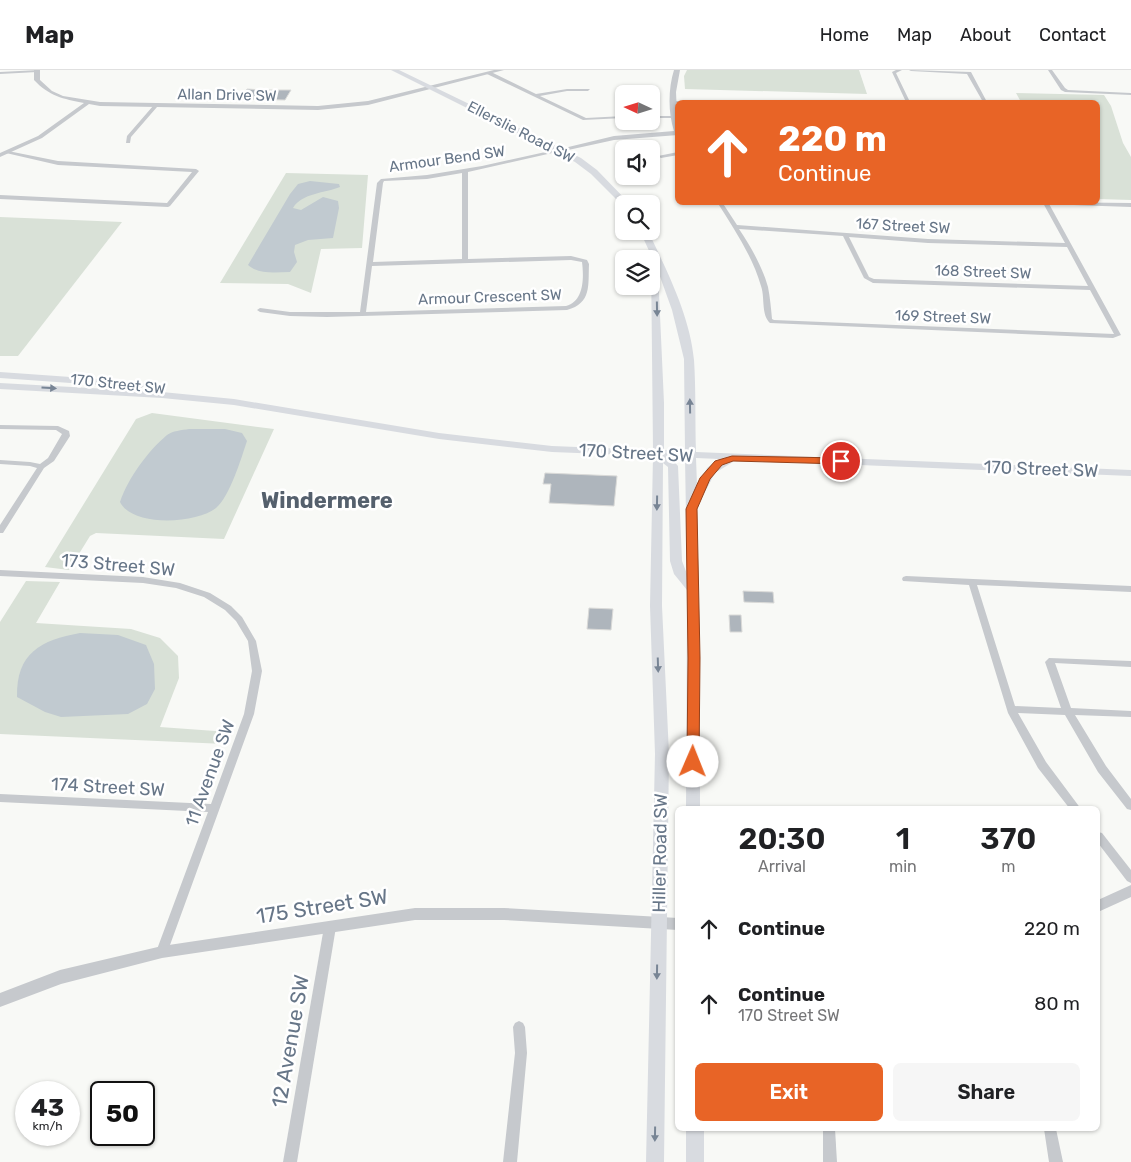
<!DOCTYPE html>
<html lang="en">
<head>
<meta charset="utf-8">
<style>
  body { margin:0; font-family:Rubik,sans-serif; background:#f6f6f6; color:#202124; height:100vh; display:flex; flex-direction:column; font-size:19px; white-space:nowrap }
  * { box-sizing:border-box; margin:0 }
  p { font-size:16px; color:#757577 }
  .icon { flex:none; width:28px; height:28px; fill:none; stroke:currentColor; stroke-width:2; stroke-linecap:round; stroke-linejoin:round }
  .map { position:relative; flex:1; overflow:hidden }
  .side { position:absolute; left:675px; top:736px; width:425px; height:325px; display:flex; flex-direction:column; background:#fff; border-radius:8px; box-shadow:0 1px 4px #0004 }
  .side>* { flex:none }
  .hud { position:absolute; left:675px; top:30px; width:425px; height:105px; border-radius:8px; box-shadow:0 1px 4px #0004; background:#e86426; color:#fff; overflow:hidden }
  .needle { width:32px; rotate:274deg }
  .controls { position:absolute; left:615px; top:15px; display:grid; gap:10px }
  .controls a { display:grid; place-items:center; width:45px; height:45px; border-radius:8px; background:#fff; box-shadow:0 1px 4px #0004; font-size:25px }
  .speed { position:absolute; left:15px; top:1011px; display:flex; gap:10px; font-size:25px; font-weight:700; text-align:center }
  .speed>* { display:grid; place-content:center; width:65px; height:65px; border-radius:50%; background:#fff; box-shadow:0 1px 4px #0004; line-height:1 }
  .speed small { font-size:12px; font-weight:400 }
  .speed .limit { border:2px solid #111; border-radius:8px; background:#fff; color:#111 }
  .pin { position:absolute; display:grid; place-items:center; width:42px; height:42px; color:#fff; margin:-21px; border:2px solid #fff; border-radius:50%; box-shadow:0 1px 5px #0007 }
  .me { position:absolute; width:55px; margin:-28px; rotate:1deg; stroke-linejoin:round; filter:drop-shadow(0 0 4px #0008) }
  .turn { display:flex; align-items:center; gap:18px; height:105px; padding:0 20px; font-size:22px }
  .turn .icon { width:65px; height:65px; stroke-width:2.5 }
  .turn b { display:block; font-size:35px; line-height:42px }
  .eta { display:flex; justify-content:space-evenly; align-items:center; height:85px; text-align:center }
  .eta b { font-size:30px; font-weight:600; line-height:35px }
  .primary-button { display:flex; gap:10px; margin-top:auto; padding:10px 20px }
  .primary-button a { flex:1; height:58px; border-radius:8px; background:#e86426; color:#fff; font-size:20px; font-weight:600; line-height:58px; text-align:center }
  .primary-button a+a { background:#f6f6f6; color:#202124 }
  ul { padding:0; list-style:none }
  li { display:flex; align-items:center; gap:15px; height:75px; padding:0 20px }
  li div { flex:1 }
  li b { display:block; font-size:19px }
  li em { font-style:normal }
  header { display:flex; align-items:center; gap:30px; box-sizing:border-box; height:70px; padding:0 25px; background:#fff; border-bottom:1px solid #e0e0e0 }
  header strong { font-size:24px }
  nav { display:flex; gap:28px; margin-inline-start:auto; font-size:18px }
  .map>svg:first-child { display:block }
  .green { fill:#d9e1d7 }
  .water { fill:#c1cad0 }
  .building { fill:#aeb5bc; stroke:#dadad8 }
  .lines { fill:none; stroke-linecap:round; stroke-linejoin:round }
  .minor { fill:#c6c9cd; fill-rule:evenodd }
  .tertiary { fill:#c6c9cd; fill-rule:evenodd }
  .secondary { fill:#d8dbe0; fill-rule:evenodd }
  .oneway { fill:#788595 }
  .route { fill:#e86426; stroke:#974119 }
  .labels { text-anchor:middle; dominant-baseline:central; stroke-width:5; stroke-linejoin:round; paint-order:stroke }
  .far-street-label { font-size:15px; fill:#677688; stroke:#fff }
  .street-label { font-size:18px; fill:#677688; stroke:#fff }
  .near-street-label { font-size:21px; fill:#677688; stroke:#fff }
  .district-label { font-size:22px; font-weight:bold; fill:#55606d; stroke:#fff }
</style>
</head>
<body>
<header>
<strong>Map</strong>
<nav><a>Home</a><a>Map</a><a>About</a><a>Contact</a></nav>
</header>
<div class="map">
<svg width="1131" height="1092" viewBox="0 0 1131 1092">
  <rect width="100%" height="100%" fill="#f8f9f6"/>
  <g class="green">
    <path d="M687 0H859L867 24 685 19 684 6Z"/>
    <path d="M1016 23 1104 25 1111 36 1123 73 1131 87V130L1098 129V32H1021Z"/>
    <path d="M286 103 368 105 362 178 321 179 311 223 288 214 220 213Z"/>
    <path d="M0 147 122 152 18 286H0Z"/>
    <path d="M152 343 274 359 224 469 96 463 90 466 69 500 45 497 136 349Z"/>
    <path d="M26 511 60 512 36 553 131 559 160 568 178 586 179 608 160 657 229 662 225 674 0 664V552Z"/>
  </g>
  <g class="water">
    <path d="M310 111 339 114 340 117C325 123 302 123 293 138L301 140 323 127 338 131 339 138 333 168 308 170 295 175 294 182 297 192 290 202C276 202 259 205 248 195L290 124 298 114Z"/>
    <path d="M189 359H225L242 363 247 371C241 389 230 426 216 438 196 454 132 457 120 432 128 408 148 381 167 365 172 361 182 360 189 359Z"/>
    <path d="M80 563 118 565 146 575 154 594 155 619 147 634 128 644 61 647 45 642 17 627C16 583 41 570 80 563Z"/>
  </g>
  <g class="building">
    <path d="M247 19 263 20H291L285 30 241 29Z"/>
    <path d="M545 403 617 406 614 436 549 433 551 414H543Z"/>
    <path d="M743 521 773 522 774 533 744 532Z"/>
    <path d="M589 538 613 539 611 560 587 559Z"/>
    <path d="M729 545H741L742 562H730Z"/>
  </g>
  <g class="lines">
    <g class="minor">
      <path d="M39 0 37 2 0 4V2Z"/>
      <path d="M896 0H902L896 3 910 32H906L892 2Z"/>
      <path d="M909 0 971 2 987 32H983L967 4 911 1Z"/>
      <path d="M1048 0H1052L1065 18 1068 20 1131 23V25L1065 22 1061 20Z"/>
      <path d="M487 2H491L536 24 567 19H590L588 21H567L540 26 586 48 624 46V48L583 50 487 4Z"/>
      <path d="M674 31H704L706 32 672 33V32Z"/>
      <path d="M153 36 157 37 131 67 130 73H126L127 66Z"/>
      <path d="M651 46H674L676 47 674 48H651Z"/>
      <path d="M559 79H561V81L468 102V189L571 186 587 190 589 194C588 215 592 233 567 240L327 247 290 246 260 242 257 240 260 238 290 242H360L377 113 381 109 427 105 482 96ZM462 103V189L373 192 383 113 384 111 427 109ZM571 190 582 192C584 208 584 231 566 236L366 242 372 196Z"/>
      <path d="M8 81 58 91 196 99 199 101 170 136 168 137 0 129V125L167 133 192 102 58 95 6 83V82Z"/>
      <path d="M678 82V85L661 88 658 86Z"/>
      <path d="M717 132H722L737 155 928 169 1065 173 1043 133 1048 132 1121 265 1113 268 770 253C761 245 765 227 761 216 752 185 734 159 717 132ZM739 159 843 166 864 208 873 213 1090 220 1114 264 774 250 772 249C771 238 770 227 768 217 762 196 751 177 739 159ZM849 167 928 173 1067 177 1088 216 874 209 869 207Z"/>
      <path d="M0 355 58 356 69 361 70 366 54 391 44 398 3 463H0V455L37 398 30 396 0 394V390L30 392 40 394 48 388 62 364 56 360 0 359Z"/>
      <path d="M0 500 143 507 180 513 210 523 231 536 242 547 256 571 262 601 254 644 166 886 162 887 158 886 156 882 208 742 0 732V724L211 734 244 644 252 601 248 571 236 551 225 540 204 527 176 518 143 513 0 506Z"/>
      <path d="M906 506 1131 516V522L977 515 1015 636 1061 638 1045 592 1049 588 1131 591V597L1055 593 1071 638 1131 641V647L1075 645 1106 696 1131 729V740L1127 739 1098 702 1065 645 1018 643 1046 692 1081 739H1070L1038 698 1008 643 969 515 903 511 902 509 903 507Z"/>
      <path d="M1098 762 1102 763 1131 800V813L1127 811 1098 773Z"/>
      <path d="M330 852 334 854 336 857 297 1092H283L324 857 326 854Z"/>
      <path d="M519 951 523 953 525 957 527 983 517 1092H503L515 983 513 957 515 953Z"/>
      <path d="M823 1059H835L837 1092H823Z"/>
      <path d="M1044 1059H1056L1063 1092H1049Z"/>
    </g>
    <g class="tertiary">
      <path d="M34 0H40V10L52 21 63 26 100 32 318 36 368 31 494 0H504L368 35 318 40 100 36 89 34 42 68 0 87V83L38 66 84 33C63 29 49 26 34 10Z"/>
      <path d="M674 0H680L676 22 678 65 614 70 559 82 556 80 614 66 674 61C668 43 668 19 674 0Z"/>
      <path d="M1042 132 1131 133V137L1045 134Z"/>
      <path d="M1131 815V827L1098 842V830Z"/>
      <path d="M415 838H504L678 848V860L504 850H415L162 888 61 914 0 937V923L60 900 162 876Z"/>
    </g>
    <g class="secondary">
      <path d="M391 0H399L581 88 597 100 630 134H624L623 136 591 104 575 92Z"/>
      <path d="M640 161H648C667 201 690 246 694 290 696 320 695 351 696 382L1131 400V406L736 390 715 403 697 437 700 588V739H686L687 520 674 504 670 491 668 397 663 393 662 536 669 684 664 1092H646L655 684 650 536 653 386 552 382 439 369 234 335 162 328 0 319V313L162 322 234 329 439 363 552 376 653 380 651 189H649L650 183ZM658 201 672 240 684 289 685 381 664 380V333ZM670 387 685 388 687 504 682 491 678 396ZM696 388 719 389 707 398 697 415Z"/>
      <path d="M0 302 141 312 146 315 141 318 0 308Z"/>
      <rect x="686" y="1059" width="18" height="33"/>
    </g>
  </g>
  <defs><path id="oneway-solid" d="M-6-.8H1V-3.2L6.5 0L1 3.2V.8H-6Z" transform="scale(1.25)"/></defs>
  <g class="oneway">
    <use href="#oneway-solid" transform="translate(657 239) rotate(89)"/>
    <use href="#oneway-solid" transform="translate(49 318) rotate(3)"/>
    <use href="#oneway-solid" transform="translate(690 336) rotate(-91)"/>
    <use href="#oneway-solid" transform="translate(657 433) rotate(91)"/>
    <use href="#oneway-solid" transform="translate(658 595) rotate(88)"/>
    <use href="#oneway-solid" transform="translate(657 902) rotate(91)"/>
    <use href="#oneway-solid" transform="translate(655 1064) rotate(91)"/>
  </g>
  <path class="route" d="M732 386 841 388 846 391 841 394 733 391 722 395 710 409 697 439 700 588 699 692 693 697 687 692 688 588 686 439 700 408 715 391Z"/>
  <g class="labels">
    <g class="far-street-label">
      <text transform="translate(227 25) rotate(1)">Allan Drive SW</text>
      <text transform="translate(521 62) rotate(27)">Ellerslie Road SW</text>
      <text transform="translate(447 89) rotate(-8)">Armour Bend SW</text>
      <text transform="translate(903 156) rotate(3)">167 Street SW</text>
      <text transform="translate(983 202) rotate(2)">168 Street SW</text>
      <text transform="translate(490 227) rotate(-2)">Armour Crescent SW</text>
      <text transform="translate(943 247) rotate(2)">169 Street SW</text>
      <text transform="translate(118 314) rotate(6)">170 Street SW</text>
    </g>
    <g class="street-label">
      <text transform="translate(636 383) rotate(3)">170 Street SW</text>
      <text transform="translate(1041 399) rotate(2)">170 Street SW</text>
      <text transform="translate(118 495) rotate(5)">173 Street SW</text>
      <text transform="translate(210 703) rotate(-70)">11 Avenue SW</text>
      <text transform="translate(108 717) rotate(3)">174 Street SW</text>
      <text transform="translate(660 783) rotate(-89)">Hiller Road SW</text>
    </g>
    <g class="near-street-label">
      <text transform="translate(322 836) rotate(-9)">175 Street SW</text>
      <text transform="translate(290 971) rotate(-80)">12 Avenue SW</text>
    </g>
    <g class="district-label">
      <text x="327" y="430">Windermere</text>
    </g>
  </g>
</svg>
<div class="controls">
<a><svg class="needle" viewBox="-14 -14 28 28"><path d="M0-13l5 13h-10z" fill="#e53935"/><path d="M0 13l5-13h-10z" fill="#757577"/></svg></a>
<a><svg class="icon" aria-label="sound" viewBox="0 0 24 24"><path d="M4 9h4l5-4v14l-5-4H4zM17 9q2 3 0 6"/></svg></a>
<a><svg class="icon" aria-label="search" viewBox="0 0 24 24"><circle cx="10" cy="10" r="6"/><path d="M15 15l6 6"/></svg></a>
<a><svg class="icon" aria-label="layers" viewBox="0 0 24 24"><path d="M12 4l9 5-9 5-9-5zM3 14l9 5 9-5"/></svg></a>
</div>
<div class="speed"><div>43<small>km/h</small></div><div class="limit">50</div></div>
<div class="pin" style="left:841px;top:391px;background:#d93025"><svg class="icon" aria-label="arrive" viewBox="0 0 24 24"><path d="M6 21V4h12l-3 4 3 4H6"/></svg></div>
<svg class="me" style="left:693px;top:692px" viewBox="-20 -20 40 40"><circle r="19" fill="#fff"/><path d="M0-13L10 11 0 6-10 11z" fill="#e86426"/></svg>
<div class="hud">
<div class="turn"><svg class="icon" aria-label="ahead" viewBox="0 0 24 24"><path d="M12 20V5M6 11l6-6 6 6"/></svg><div><b>220 m</b>Continue</div></div>
</div>
<section class="side">
<div class="eta">
<div><b>20:30</b><p>Arrival</p></div>
<div><b>1</b><p>min</p></div>
<div><b>370</b><p>m</p></div>
</div>
<ul>
<li><svg class="icon" aria-label="ahead" viewBox="0 0 24 24"><path d="M12 20V5M6 11l6-6 6 6"/></svg><div><b>Continue</b></div><em>220 m</em></li>
<li><svg class="icon" aria-label="ahead" viewBox="0 0 24 24"><path d="M12 20V5M6 11l6-6 6 6"/></svg><div><b>Continue</b><p>170 Street SW</p></div><em>80 m</em></li>
</ul>
<div class="primary-button"><a>Exit</a><a>Share</a></div>
</section>
</div>
</body>
</html>
